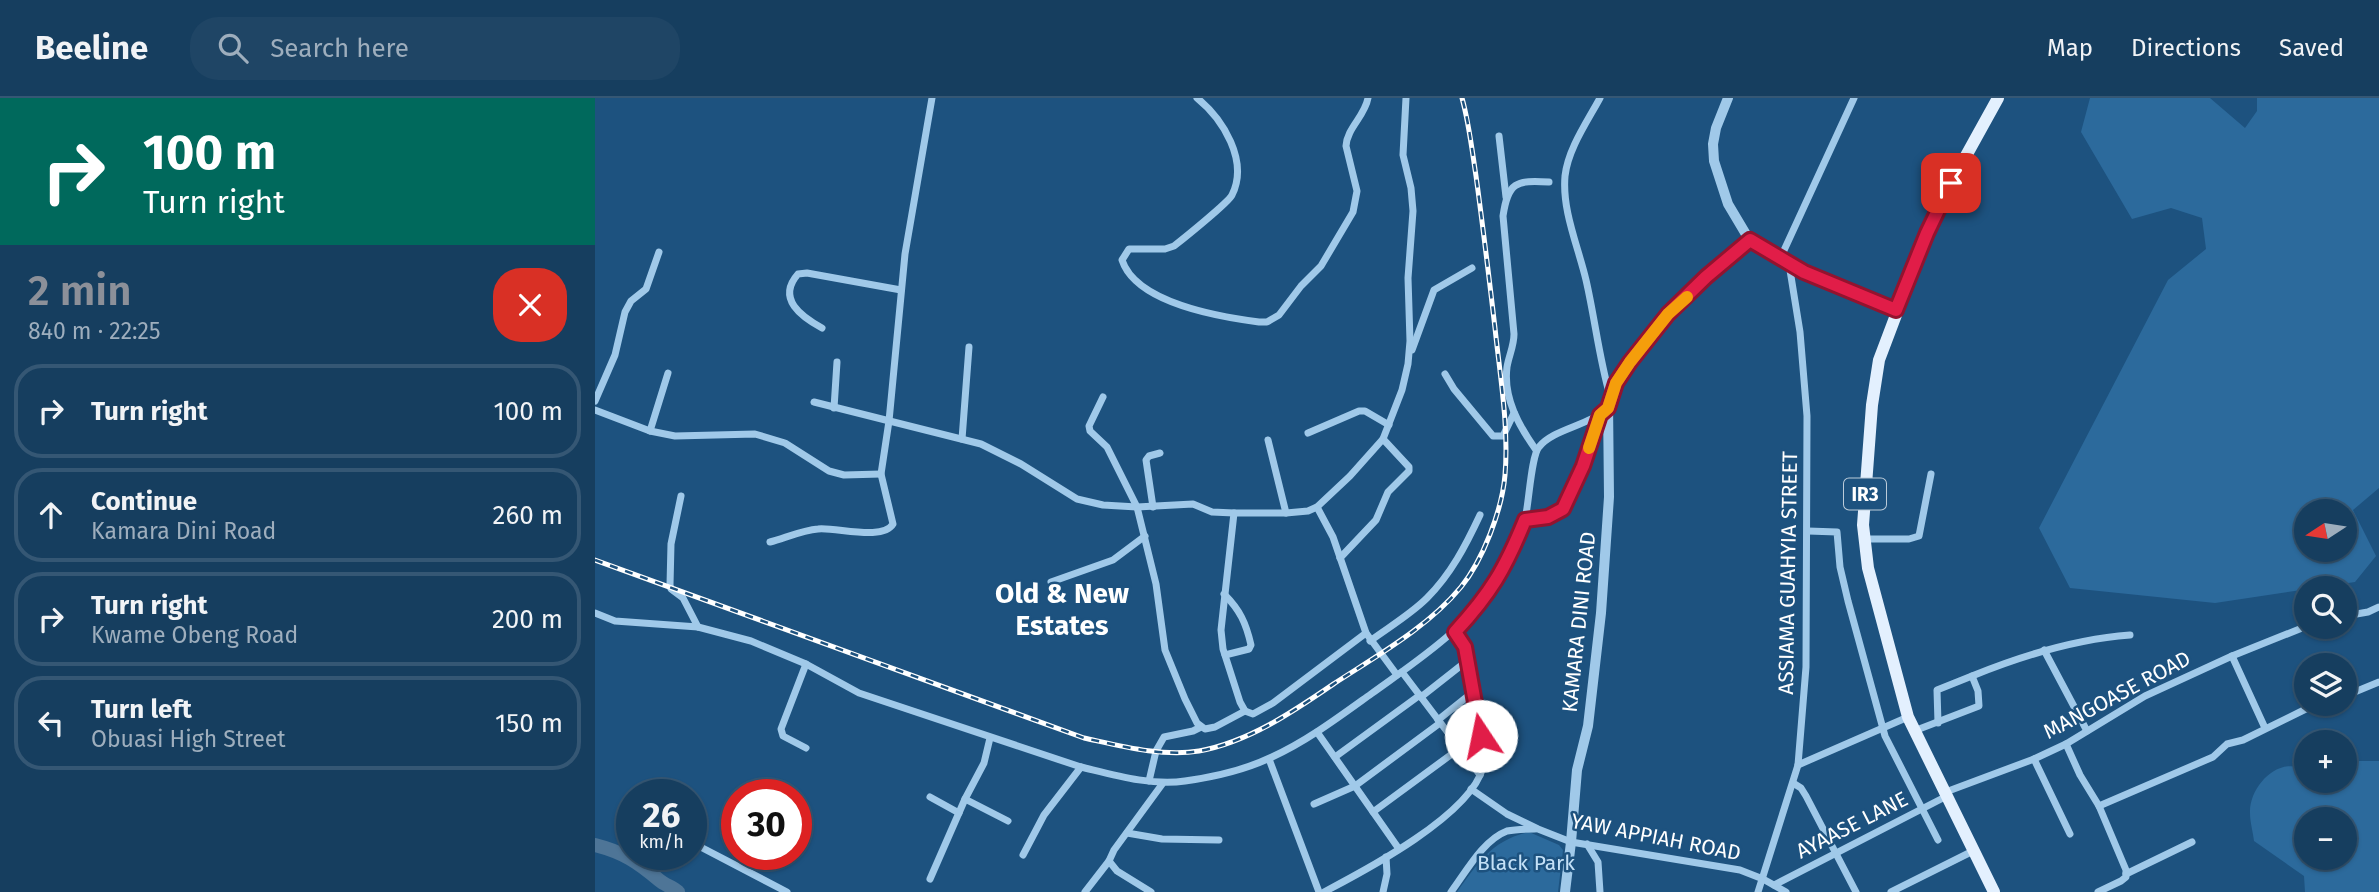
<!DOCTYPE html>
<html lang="en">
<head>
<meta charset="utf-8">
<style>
  body { margin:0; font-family:"Fira Sans",sans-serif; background:#1f4565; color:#f1f3f6; height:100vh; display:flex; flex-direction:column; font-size:26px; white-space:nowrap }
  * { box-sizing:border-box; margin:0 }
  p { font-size:23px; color:#9eaebd }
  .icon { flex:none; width:38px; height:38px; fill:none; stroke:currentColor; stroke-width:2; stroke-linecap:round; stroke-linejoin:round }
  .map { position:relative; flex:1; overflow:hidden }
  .drawer { display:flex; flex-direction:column; background:#163e5f; width:595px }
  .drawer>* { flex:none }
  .banner { background:#00695c; color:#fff; overflow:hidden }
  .needle { width:46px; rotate:258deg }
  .buttons { position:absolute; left:1699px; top:401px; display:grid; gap:14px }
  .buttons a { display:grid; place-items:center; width:63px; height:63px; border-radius:50%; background:#163e5f; box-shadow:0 2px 5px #0004,0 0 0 2px #355774; font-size:35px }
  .speed { position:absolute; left:21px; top:681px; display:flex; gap:14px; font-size:35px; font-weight:700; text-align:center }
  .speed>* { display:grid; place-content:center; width:91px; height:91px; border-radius:50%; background:#163e5f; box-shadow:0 2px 5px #0004,0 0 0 2px #355774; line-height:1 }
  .speed small { font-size:18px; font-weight:400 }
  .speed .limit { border:10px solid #d22; background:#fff; color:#111 }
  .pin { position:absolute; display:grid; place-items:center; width:60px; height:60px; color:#fff; margin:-30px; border-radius:14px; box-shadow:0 4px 10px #0006 }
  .me { position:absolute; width:77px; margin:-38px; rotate:349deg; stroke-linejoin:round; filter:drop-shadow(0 0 5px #0008) }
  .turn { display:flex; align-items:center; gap:24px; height:147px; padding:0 28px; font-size:32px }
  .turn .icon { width:91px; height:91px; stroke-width:2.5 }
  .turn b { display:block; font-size:49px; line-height:60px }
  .round { display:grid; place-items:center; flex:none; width:74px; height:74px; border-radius:28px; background:#1f4565 }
  .summary { display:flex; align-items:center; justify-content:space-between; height:119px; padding:0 28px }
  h1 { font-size:42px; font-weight:600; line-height:52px; color:#8c9099 }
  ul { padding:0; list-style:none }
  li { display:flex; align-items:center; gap:21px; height:94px; margin:0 14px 10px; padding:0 14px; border:4px solid #355774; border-radius:28px }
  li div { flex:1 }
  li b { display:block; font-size:26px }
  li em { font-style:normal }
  header { display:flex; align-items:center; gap:42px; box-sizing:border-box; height:98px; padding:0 35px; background:#163e5f; border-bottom:2px solid #355774 }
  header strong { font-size:33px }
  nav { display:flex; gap:38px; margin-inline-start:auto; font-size:24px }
  .search { width:490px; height:63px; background:#1f4565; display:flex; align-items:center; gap:18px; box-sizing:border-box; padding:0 24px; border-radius:28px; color:#9eaebd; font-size:26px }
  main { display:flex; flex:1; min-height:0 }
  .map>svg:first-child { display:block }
  .green { fill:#2c6a9c; fill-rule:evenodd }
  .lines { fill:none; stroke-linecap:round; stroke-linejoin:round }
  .river { stroke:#4e7597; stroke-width:14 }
  .minor { stroke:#a0c9e9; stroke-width:7 }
  .tertiary { stroke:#a0c9e9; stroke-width:10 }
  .primary { stroke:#e3f0fe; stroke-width:12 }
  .rail-casing { stroke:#fff; stroke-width:5 }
  .rail { stroke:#1d527f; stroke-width:2.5; stroke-dasharray:8; stroke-linecap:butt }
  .route-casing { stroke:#92132f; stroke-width:18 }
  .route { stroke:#e11d48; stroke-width:12 }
  .slow { stroke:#f59e0b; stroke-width:12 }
  .labels { text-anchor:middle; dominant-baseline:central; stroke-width:5; stroke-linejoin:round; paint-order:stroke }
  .shield { fill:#1d527f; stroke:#bbcbd9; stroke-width:2 }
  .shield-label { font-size:19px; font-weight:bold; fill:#fff }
  .street-label { font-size:21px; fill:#fff; stroke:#1d527f }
  .park-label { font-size:21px; fill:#c4e1f7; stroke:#1d527f }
  .district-label { font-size:28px; font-weight:bold; fill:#fff; stroke:#1d527f }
</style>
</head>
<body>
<header>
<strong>Beeline</strong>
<div class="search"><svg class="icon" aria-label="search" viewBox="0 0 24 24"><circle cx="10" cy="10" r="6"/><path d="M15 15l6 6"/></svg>Search here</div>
<nav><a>Map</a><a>Directions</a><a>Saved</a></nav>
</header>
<main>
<section class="drawer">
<div class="banner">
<div class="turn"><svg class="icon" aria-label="right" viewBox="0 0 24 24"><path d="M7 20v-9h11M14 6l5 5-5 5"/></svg><div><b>100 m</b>Turn right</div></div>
</div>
<div class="summary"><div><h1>2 min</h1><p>840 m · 22:25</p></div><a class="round" style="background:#d93025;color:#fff"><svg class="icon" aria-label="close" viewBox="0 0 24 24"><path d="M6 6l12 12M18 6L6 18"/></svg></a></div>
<ul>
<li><svg class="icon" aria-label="right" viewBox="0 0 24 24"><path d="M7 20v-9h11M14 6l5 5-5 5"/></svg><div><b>Turn right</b></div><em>100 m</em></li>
<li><svg class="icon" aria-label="ahead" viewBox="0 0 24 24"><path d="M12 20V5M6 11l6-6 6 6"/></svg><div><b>Continue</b><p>Kamara Dini Road</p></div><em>260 m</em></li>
<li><svg class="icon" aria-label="right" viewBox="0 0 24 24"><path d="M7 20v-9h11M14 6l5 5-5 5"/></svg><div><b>Turn right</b><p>Kwame Obeng Road</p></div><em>200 m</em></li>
<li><svg class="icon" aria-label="left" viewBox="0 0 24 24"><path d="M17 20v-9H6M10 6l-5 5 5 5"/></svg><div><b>Turn left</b><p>Obuasi High Street</p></div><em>150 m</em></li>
</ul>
</section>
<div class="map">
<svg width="1784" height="794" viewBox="0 0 1784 794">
  <rect width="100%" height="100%" fill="#1d527f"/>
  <g class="green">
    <path d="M1495 0H1615L1650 30 1662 13V0H1784V390L1758 412 1781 458 1760 484 1620 505 1475 490 1444 430 1573 182 1611 151 1607 120 1576 110 1537 121 1486 34ZM1712 413H1750V452H1712Z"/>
    <path d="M1757 663H1784V794H1710L1709 778 1659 743C1658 734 1655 724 1655 715 1654 688 1685 656 1711 673L1712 682H1750V666ZM1712 721H1750V760H1712Z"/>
    <path d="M934 734 964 747 968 752 963 794H862C883 765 897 742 934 734Z"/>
  </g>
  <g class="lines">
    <path class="river" d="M0 747C28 754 43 764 64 782 70 787 77 789 83 794"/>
    <g class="minor">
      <path d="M602 0C628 21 654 63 637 97 634 104 588 141 579 148L570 151H534L527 162C541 205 625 219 664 224H672L684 217 706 188 726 168 758 114 762 93 751 48C752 30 770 18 773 0"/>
      <path d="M1005 0C992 24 973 51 970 78 967 113 983 148 991 182 1000 221 1004 260 1015 298"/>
      <path d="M904 38 911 99"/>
      <path d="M1185 161 1259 0"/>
      <path d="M227 230C207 219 181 201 203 176L212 175 306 192"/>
      <path d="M817 252 839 192 877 170"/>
      <path d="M850 276 859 291 898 338H908L919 315"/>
      <path d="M508 299 494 328 495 333 512 349 542 409 561 486 570 552 590 601 602 625 610 631 620 629 650 613"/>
      <path d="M0 303 20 257 30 214 36 203 51 191 64 154"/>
      <path d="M219 304 386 346 426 366 482 401 508 407 542 409 598 406 617 414 639 415H691L713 413 722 409 755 378 788 341 807 292 813 266 815 243 813 180 818 113 816 90 808 57 811 0"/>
      <path d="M239 310 242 264"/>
      <path d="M0 312 55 333 80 338 160 336 190 345 234 373 249 377 286 376"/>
      <path d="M55 333 73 275"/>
      <path d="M713 335 764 313H770L794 327"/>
      <path d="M367 341 374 249"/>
      <path d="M673 342 691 415"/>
      <path d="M941 352C924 328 908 300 912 269 914 257 919 248 919 236L908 118C913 84 921 82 954 84"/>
      <path d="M86 398 76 446 75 487 76 491 88 500 103 529"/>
      <path d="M558 409 551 362 554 358 565 355"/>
      <path d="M722 409 738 439 771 535 802 577"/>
      <path d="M639 415 626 532 628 551 645 604 650 613 658 616 678 605 771 535"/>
      <path d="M930 422C941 422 954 421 963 415 979 405 998 338 1005 318"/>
      <path d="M1213 433 1242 434 1245 469 1253 503 1290 638 1343 742"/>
      <path d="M1269 441H1314L1324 438 1336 376"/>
      <path d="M175 444C190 440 208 432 223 431 241 429 288 443 298 426L286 376 294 323 310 156 337 0"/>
      <path d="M745 460 781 422 793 394 814 373V369L788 341"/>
      <path d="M456 484 518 462 550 438"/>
      <path d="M629 496C645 512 651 525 656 547L654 551 630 557"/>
      <path d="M0 515 20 523 103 529 156 543 211 566 264 595 486 669C519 677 556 688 590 683 619 679 650 672 677 659 712 643 744 619 776 596 824 561 876 529 906 474 915 458 926 439 930 421 934 406 936 358 944 349 958 331 994 328 1013 310"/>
      <path d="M1750 518 1773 514 1784 509"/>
      <path d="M775 543C794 529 816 516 832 500 856 476 871 447 885 417"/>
      <path d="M1449 552 1492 633"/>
      <path d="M1637 558 1670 630"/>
      <path d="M807 574 885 677"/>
      <path d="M1750 598 1784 584"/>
      <path d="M826 599 873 562"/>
      <path d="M843 622 878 594"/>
      <path d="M1343 625 1342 592 1377 578"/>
      <path d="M1319 633 1384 608 1383 593 1377 578C1426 558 1482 541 1535 537"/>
      <path d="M722 634 804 751"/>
      <path d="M395 640 389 665 370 701 413 723"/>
      <path d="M1471 646 1485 677 1504 708 1531 772V779L1526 783 1503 794"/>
      <path d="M211 650 188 638 186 631 211 566"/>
      <path d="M740 659 825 597"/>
      <path d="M674 661 724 794"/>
      <path d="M1439 661 1475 736"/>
      <path d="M1203 667 1313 619"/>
      <path d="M554 683 561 653 569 639 598 633 606 629"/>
      <path d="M1198 685 1206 690 1211 698 1261 794"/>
      <path d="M876 691 912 716 943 731 976 744 1145 772 1168 781 1191 794"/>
      <path d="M1348 695 1439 661 1471 646 1550 598 1637 558 1712 528"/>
      <path d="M335 699 364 715"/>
      <path d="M719 706 760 688 845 625"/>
      <path d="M1504 708 1618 659 1632 646 1648 642 1721 606"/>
      <path d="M778 714 865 650"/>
      <path d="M532 735 567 741 624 742"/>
      <path d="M96 744 192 794"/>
      <path d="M992 746 1003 764 1005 794"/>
      <path d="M428 757 449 717 486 669"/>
      <path d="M1531 776 1597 744"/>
      <path d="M335 781 370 701"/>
      <path d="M1179 787 1350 699"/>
      <path d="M490 794 514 763"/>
      <path d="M556 794 522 773 514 763 519 752 568 685"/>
      <path d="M729 794C771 772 876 717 888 669 892 649 884 625 880 605 876 581 875 553 860 534"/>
      <path d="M788 794 792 776 791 759"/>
      <path d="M856 794C871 774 888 742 912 733 921 731 931 731 940 731"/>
      <path d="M1163 794 1203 667 1211 569 1212 318 1205 234 1194 166"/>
      <path d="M1296 794 1378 753"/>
    </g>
    <g class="tertiary">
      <path d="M1133 0 1121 30 1118 46 1119 63 1133 106 1155 143 1209 174 1301 212"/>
      <path d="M970 794 976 744 982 672 993 628 1006 515 1014 399 1013 304 1035 264 1073 216 1111 179 1155 143"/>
    </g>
    <path class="primary" d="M1399 794 1313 619 1273 470 1268 427 1277 307 1284 262 1332 135 1356 85 1403 0"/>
    <g class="rail-casing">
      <path id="rail" d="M0 462 489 640C526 648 567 659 604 653 654 644 699 613 740 585 783 557 833 529 866 489 888 462 907 412 910 377 914 329 905 278 900 230 894 179 888 129 881 78 877 52 874 25 867 0"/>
    </g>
    <use href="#rail" class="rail"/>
  </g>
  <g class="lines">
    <g class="route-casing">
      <path id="route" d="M886 638 870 549 860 534C896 495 910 471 930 422L953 419 968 411 988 368 1005 317 1013 310 1021 285 1035 264 1073 216 1111 179 1155 142 1209 174 1301 212 1332 135 1356 85"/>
    </g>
    <use href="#route" class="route"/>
    <path class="slow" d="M994 350 1005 317 1013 310 1021 285 1035 264 1073 216 1092 199"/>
  </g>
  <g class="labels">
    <rect class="shield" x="1249" y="380.5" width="42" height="31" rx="5"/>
    <g class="shield-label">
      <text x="1270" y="396">IR3</text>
    </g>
    <g class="street-label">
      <text transform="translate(1193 475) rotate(-89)">ASSIAMA GUAHYIA STREET</text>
      <text transform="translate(984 524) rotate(-84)">KAMARA DINI ROAD</text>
      <text transform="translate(1522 597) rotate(-28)">MANGOASE ROAD</text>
      <text transform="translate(1257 727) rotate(-27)">AYAASE LANE</text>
      <text transform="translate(1061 739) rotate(11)">YAW APPIAH ROAD</text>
    </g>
    <g class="park-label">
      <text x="931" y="765">Black Park</text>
    </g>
    <g class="district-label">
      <text x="467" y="495">Old &amp; New<tspan x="467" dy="32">Estates</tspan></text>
    </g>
  </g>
</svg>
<div class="buttons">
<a><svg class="needle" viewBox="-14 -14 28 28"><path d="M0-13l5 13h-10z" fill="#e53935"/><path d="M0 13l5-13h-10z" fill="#9eaebd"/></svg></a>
<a><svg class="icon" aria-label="search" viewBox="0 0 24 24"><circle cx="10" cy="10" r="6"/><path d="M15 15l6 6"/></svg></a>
<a><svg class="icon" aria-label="layers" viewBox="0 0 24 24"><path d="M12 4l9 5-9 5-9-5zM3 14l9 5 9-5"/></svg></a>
<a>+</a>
<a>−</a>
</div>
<div class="speed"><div>26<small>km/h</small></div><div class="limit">30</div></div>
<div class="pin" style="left:1356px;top:85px;background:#d93025"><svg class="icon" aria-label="arrive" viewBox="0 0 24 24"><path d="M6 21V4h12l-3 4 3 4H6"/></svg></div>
<svg class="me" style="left:886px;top:638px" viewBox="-20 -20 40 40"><circle r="19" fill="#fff"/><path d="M0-13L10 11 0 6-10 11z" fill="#e11d48"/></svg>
</div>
</main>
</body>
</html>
